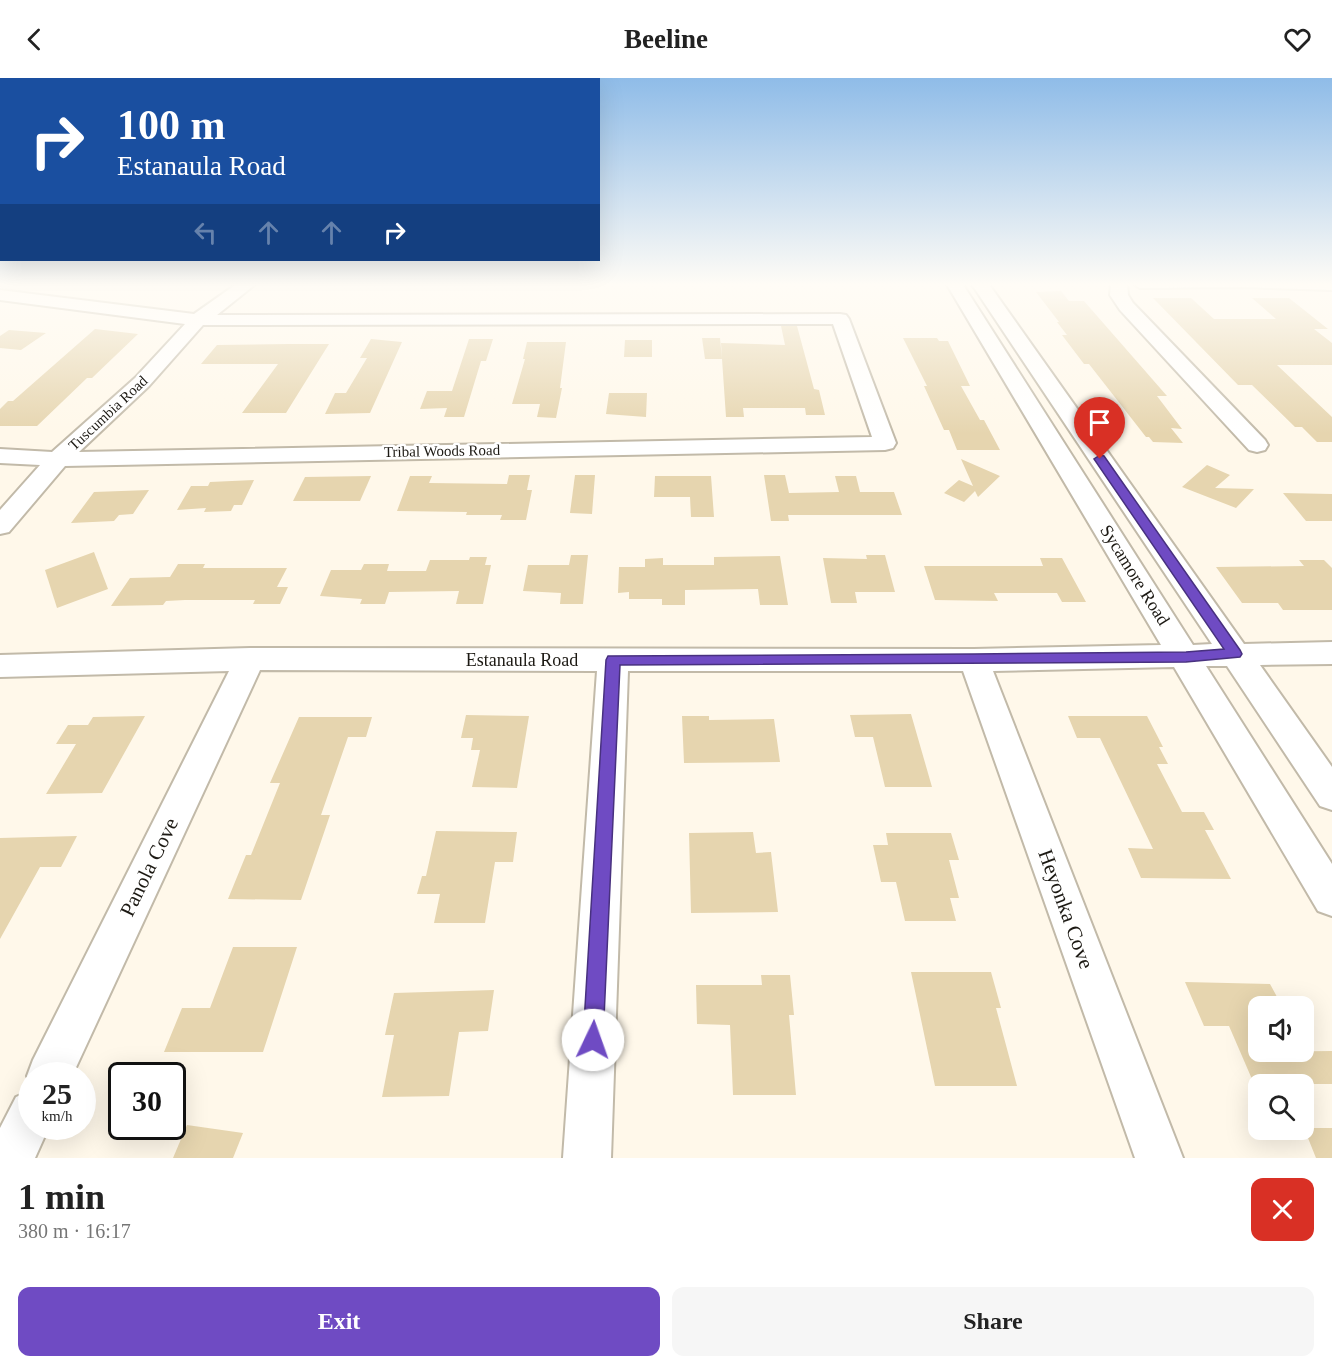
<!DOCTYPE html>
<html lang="en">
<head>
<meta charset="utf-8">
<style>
  body { margin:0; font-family:"Times New Roman",serif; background:#f6f6f6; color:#222; height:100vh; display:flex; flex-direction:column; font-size:22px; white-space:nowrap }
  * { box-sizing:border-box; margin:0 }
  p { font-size:20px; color:#767676 }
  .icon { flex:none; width:33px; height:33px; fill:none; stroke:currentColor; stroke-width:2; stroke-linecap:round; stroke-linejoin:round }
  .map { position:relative; height:1080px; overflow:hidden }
  .side { display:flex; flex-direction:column; background:#fff; flex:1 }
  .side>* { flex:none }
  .guide { position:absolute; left:0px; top:0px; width:600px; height:183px; box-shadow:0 6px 24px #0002; background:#1a4fa0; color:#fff; overflow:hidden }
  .tools { position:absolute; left:1248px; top:918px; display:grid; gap:12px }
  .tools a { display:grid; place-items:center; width:66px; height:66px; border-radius:12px; background:#fff; box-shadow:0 6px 24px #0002; font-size:30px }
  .speed { position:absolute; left:18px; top:984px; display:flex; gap:12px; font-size:30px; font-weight:700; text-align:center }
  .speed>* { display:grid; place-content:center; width:78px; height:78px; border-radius:50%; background:#fff; box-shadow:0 6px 24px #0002; line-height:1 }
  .speed small { font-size:15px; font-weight:400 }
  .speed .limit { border:3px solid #111; border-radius:9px; background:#fff; color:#111 }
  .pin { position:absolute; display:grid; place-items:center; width:51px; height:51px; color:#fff; margin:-62px -26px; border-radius:50% 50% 50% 0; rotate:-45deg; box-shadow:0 0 6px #0007 }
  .pin .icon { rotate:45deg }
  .me { position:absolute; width:66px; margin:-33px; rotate:3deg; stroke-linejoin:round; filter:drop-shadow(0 0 4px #0008) }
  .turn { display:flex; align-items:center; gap:21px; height:126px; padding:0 18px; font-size:27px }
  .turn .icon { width:78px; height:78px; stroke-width:2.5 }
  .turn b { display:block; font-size:42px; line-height:51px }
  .lanes { display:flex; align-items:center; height:57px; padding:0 18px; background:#0003; justify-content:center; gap:30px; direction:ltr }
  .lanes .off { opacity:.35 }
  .round { display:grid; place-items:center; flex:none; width:63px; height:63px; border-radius:12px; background:#f6f6f6 }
  .head { display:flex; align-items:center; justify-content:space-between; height:102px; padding:0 18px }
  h1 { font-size:36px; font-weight:600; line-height:45px }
  .button { display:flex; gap:12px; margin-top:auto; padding:12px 18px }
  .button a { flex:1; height:69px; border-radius:12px; background:#6f4bc3; color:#fff; font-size:24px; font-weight:600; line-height:69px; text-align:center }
  .button a+a { background:#f6f6f6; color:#222 }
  header { display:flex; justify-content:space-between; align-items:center; height:78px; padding:0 18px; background:#fff; font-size:27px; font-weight:600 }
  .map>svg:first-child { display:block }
  .building { fill:#e6d5af }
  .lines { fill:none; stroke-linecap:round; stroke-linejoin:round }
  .minor-casing { stroke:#c2baa9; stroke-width:4 }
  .minor { fill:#fff; fill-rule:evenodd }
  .route { fill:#6f4bc3; stroke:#48317f; stroke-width:1.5 }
  .labels { text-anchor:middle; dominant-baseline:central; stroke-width:5; stroke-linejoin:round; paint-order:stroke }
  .far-street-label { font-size:15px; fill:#1c1913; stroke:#fff }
  .street-label { font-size:18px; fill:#1c1913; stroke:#fff }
  .near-street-label { font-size:21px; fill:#1c1913; stroke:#fff }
</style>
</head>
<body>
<header><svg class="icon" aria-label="back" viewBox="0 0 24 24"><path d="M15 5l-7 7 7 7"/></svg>Beeline<svg class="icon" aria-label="heart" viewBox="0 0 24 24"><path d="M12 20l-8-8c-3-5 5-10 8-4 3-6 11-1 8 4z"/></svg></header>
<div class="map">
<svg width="1332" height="1080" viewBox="0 0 1332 1080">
  <rect width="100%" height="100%" fill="#fff8ea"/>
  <g class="building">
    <path d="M1061 213 1069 223H1084L1167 318H1157L1182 351 1171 350 1183 365 1153 364 1149 359H1146L1089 286H1084L1062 257H1067L1057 244H1059L1036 214Z"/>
    <path d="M1153 220H1191L1214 241H1276L1252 220H1289L1328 251H1314L1332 265V287H1277L1332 339V364H1317L1302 349H1295L1252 307H1238Z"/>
    <path d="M781 248H797L814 311 819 312 825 337H806L805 330H743L744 339H726L722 281H705L702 260H720L722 281 721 265 785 267Z"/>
    <path d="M95 251 138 256 92 300H87L37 348H0V331L8 323H13Z"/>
    <path d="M9 252 46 255 21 272 0 270V258Z"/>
    <path d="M903 260H937L939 263H948L970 308H961L980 342H984L1000 372H957L949 352H944L924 308H927Z"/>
    <path d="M371 261 402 264 370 335 325 336 335 315H346L367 280H360Z"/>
    <path d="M469 261H493L486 283H481L464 339H444L447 330 420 331 427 313H452Z"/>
    <path d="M625 262H652V279H624Z"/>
    <path d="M527 264H566L560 310H562L556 340 537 339 540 326H512L525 281H523Z"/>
    <path d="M290 266H329L286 335H242L278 286H201L217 267Z"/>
    <path d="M609 315H647L646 339 606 336Z"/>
    <path d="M961 381 1000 398 978 419 975 413 964 424 944 415 959 402 973 408Z"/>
    <path d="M1207 387 1230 397 1215 410 1254 411 1236 430 1182 409Z"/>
    <path d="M509 397H530L527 412H532L526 442H500L502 437H466L467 434 397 433 410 398H432L429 405 507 406Z"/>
    <path d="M575 397H595L592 436 570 435Z"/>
    <path d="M764 397H785L789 415 839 414 835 398H856L860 414H894L902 437H788L789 443H771Z"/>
    <path d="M371 398 360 423H293L305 399Z"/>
    <path d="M655 398H711L714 439H691L690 419H654Z"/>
    <path d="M254 402 242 427H234L231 433 204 434 206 430 177 432 191 408H208L210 404Z"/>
    <path d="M149 412 133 436 119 437 114 443 71 445 94 414Z"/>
    <path d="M1283 415 1332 416V443H1306Z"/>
    <path d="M94 474 108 511 57 530 45 492Z"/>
    <path d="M571 477H588L583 526H560L561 515 523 513 528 487H569Z"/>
    <path d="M866 477H885L895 514H855L857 525H831L823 480 867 481Z"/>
    <path d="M780 478 788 527H760L758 511 685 512V527H662V521H629V514L618 515 619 489H645V481L663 480V487H714V479Z"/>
    <path d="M470 479H487L485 487H491L483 526H456L459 513 389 514 385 526H360L362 521 320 518 331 492H361L364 486H389L387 493H426L430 482H469Z"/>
    <path d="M1040 480H1062L1086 524H1062L1057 515H994L998 523 935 522 924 488H1043Z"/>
    <path d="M1299 482H1324L1332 490V532H1283L1278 525H1242L1216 489 1304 488Z"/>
    <path d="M178 486H205L203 490H287L277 509H288L280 526H253L255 522H185L166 523 163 527 111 528 130 500 170 499Z"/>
    <path d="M911 636 932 709H885L873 659H855L850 637Z"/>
    <path d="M466 637 529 638 517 710 472 709 480 672H471L473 660H461Z"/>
    <path d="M145 638 102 715 46 716 76 666H56L68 647H88L93 639Z"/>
    <path d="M682 638H709V642L774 641 780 684 684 685Z"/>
    <path d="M1068 638H1147L1163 669H1159L1168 686H1157L1182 734H1204L1214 752H1205L1231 801 1141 800 1128 770 1153 771 1100 660H1077Z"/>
    <path d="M299 639H372L366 659H348L321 737H330L301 822 228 821 246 777H251L280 705H270Z"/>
    <path d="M436 753 517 754 513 784H495L485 845H434L440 816H417L422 798H426Z"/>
    <path d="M753 754 756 775 771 774 778 834 691 835 689 755Z"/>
    <path d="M886 755H951L959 782H949L959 820H950L956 843H905L896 804H881L873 767H888Z"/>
    <path d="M77 758 61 789H40L0 861V760Z"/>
    <path d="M233 869H297L263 974H164L182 930H210Z"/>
    <path d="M911 894H991L1001 930H996L1017 1008H935Z"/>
    <path d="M761 897H790L794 937H789L796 1017H733L730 947 697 946 696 907H762Z"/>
    <path d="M1185 904 1270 906 1282 928H1258V974L1332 973V1006H1258V1015L1229 948H1204Z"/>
    <path d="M494 912 488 953 459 954 449 1018 382 1019 394 957H385L394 915Z"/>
    <path d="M187 1047 243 1055 233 1080H173Z"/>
    <path d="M1304 1050H1332V1080H1316Z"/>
  </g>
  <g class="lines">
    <g class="minor-casing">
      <g id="minor">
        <path d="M238 205H257L217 237 840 236 846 237 849 241 896 365 893 370 885 372 65 388 9 454 0 456V432L40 387 0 385V371L52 374 135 300 185 246 0 222V212L194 236ZM833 246 872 359 79 374 149 308 203 247Z"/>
        <path d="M946 205H962L1193 567 1212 566 971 205H988L1244 566 1332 564V586L1260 587 1332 689V732L1320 728 1227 588H1206L1332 786V838L1318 833 1174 589 993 593 1183 1080H1135L963 593H628L611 1080H563L597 593 260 592 72 998H32V1010L27 998 33 982 229 593 0 599V577L250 570 974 571 1161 567Z"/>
        <path d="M1111 205H1127L1128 217 1133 225 1265 362 1268 367 1265 372 1257 374 1249 372 1120 232 1110 217Z"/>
        <path d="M1132 205H1332V212L1243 209 1140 210Z"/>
        <path d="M32 1012V1048H49L48 1051 35 1080H0V1050L16 1019Z"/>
      </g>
    </g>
    <use href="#minor" class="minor"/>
  </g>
  <linearGradient id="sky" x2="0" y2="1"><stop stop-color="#8fbce8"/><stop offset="0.58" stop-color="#fffcf6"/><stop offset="1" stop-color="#fffcf6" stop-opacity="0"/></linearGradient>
  <rect width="1332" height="356" fill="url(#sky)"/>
  <path class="route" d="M1100 377 1104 378 1240 572 1242 576 1240 579 1186 584 620 587 603 962 600 969 593 972 586 969 583 962 606 582 608 578 974 576 1186 574 1224 571 1094 381Z"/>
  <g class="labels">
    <g class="far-street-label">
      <text transform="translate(108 335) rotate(-43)">Tuscumbia Road</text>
      <text transform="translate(442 373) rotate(-1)">Tribal Woods Road</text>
    </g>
    <g class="street-label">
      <text transform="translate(1135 497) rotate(58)">Sycamore Road</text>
      <text x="522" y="582">Estanaula Road</text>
    </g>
    <g class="near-street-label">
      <text transform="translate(149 789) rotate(-64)">Panola Cove</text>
      <text transform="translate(1066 831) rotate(70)">Heyonka Cove</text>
    </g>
  </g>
</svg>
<div class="tools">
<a><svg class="icon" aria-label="sound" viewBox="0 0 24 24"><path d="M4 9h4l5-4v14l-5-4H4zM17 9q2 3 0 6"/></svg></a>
<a><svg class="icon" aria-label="search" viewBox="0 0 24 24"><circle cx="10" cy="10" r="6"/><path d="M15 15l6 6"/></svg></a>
</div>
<div class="speed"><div>25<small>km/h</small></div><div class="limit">30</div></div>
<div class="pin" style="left:1100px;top:381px;background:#d93025"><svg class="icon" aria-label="arrive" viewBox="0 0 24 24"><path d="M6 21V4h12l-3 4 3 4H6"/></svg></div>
<svg class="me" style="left:593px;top:962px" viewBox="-20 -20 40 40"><circle r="19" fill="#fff"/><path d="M0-13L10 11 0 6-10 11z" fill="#6f4bc3"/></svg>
<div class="guide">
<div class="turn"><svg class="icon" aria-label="right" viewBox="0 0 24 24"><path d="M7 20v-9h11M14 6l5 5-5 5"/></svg><div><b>100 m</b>Estanaula Road</div></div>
<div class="lanes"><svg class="icon off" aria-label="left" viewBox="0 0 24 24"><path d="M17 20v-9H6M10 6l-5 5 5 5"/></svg><svg class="icon off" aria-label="ahead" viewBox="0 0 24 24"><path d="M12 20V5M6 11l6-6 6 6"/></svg><svg class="icon off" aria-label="ahead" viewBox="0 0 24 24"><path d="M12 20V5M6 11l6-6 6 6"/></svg><svg class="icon" aria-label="right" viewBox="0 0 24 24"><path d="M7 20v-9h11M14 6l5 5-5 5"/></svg></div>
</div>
</div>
<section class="side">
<div class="head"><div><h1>1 min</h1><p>380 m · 16:17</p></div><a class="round" style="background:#d93025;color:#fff"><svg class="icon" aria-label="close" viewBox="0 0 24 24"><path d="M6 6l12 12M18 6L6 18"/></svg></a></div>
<div class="button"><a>Exit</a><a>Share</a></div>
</section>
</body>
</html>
